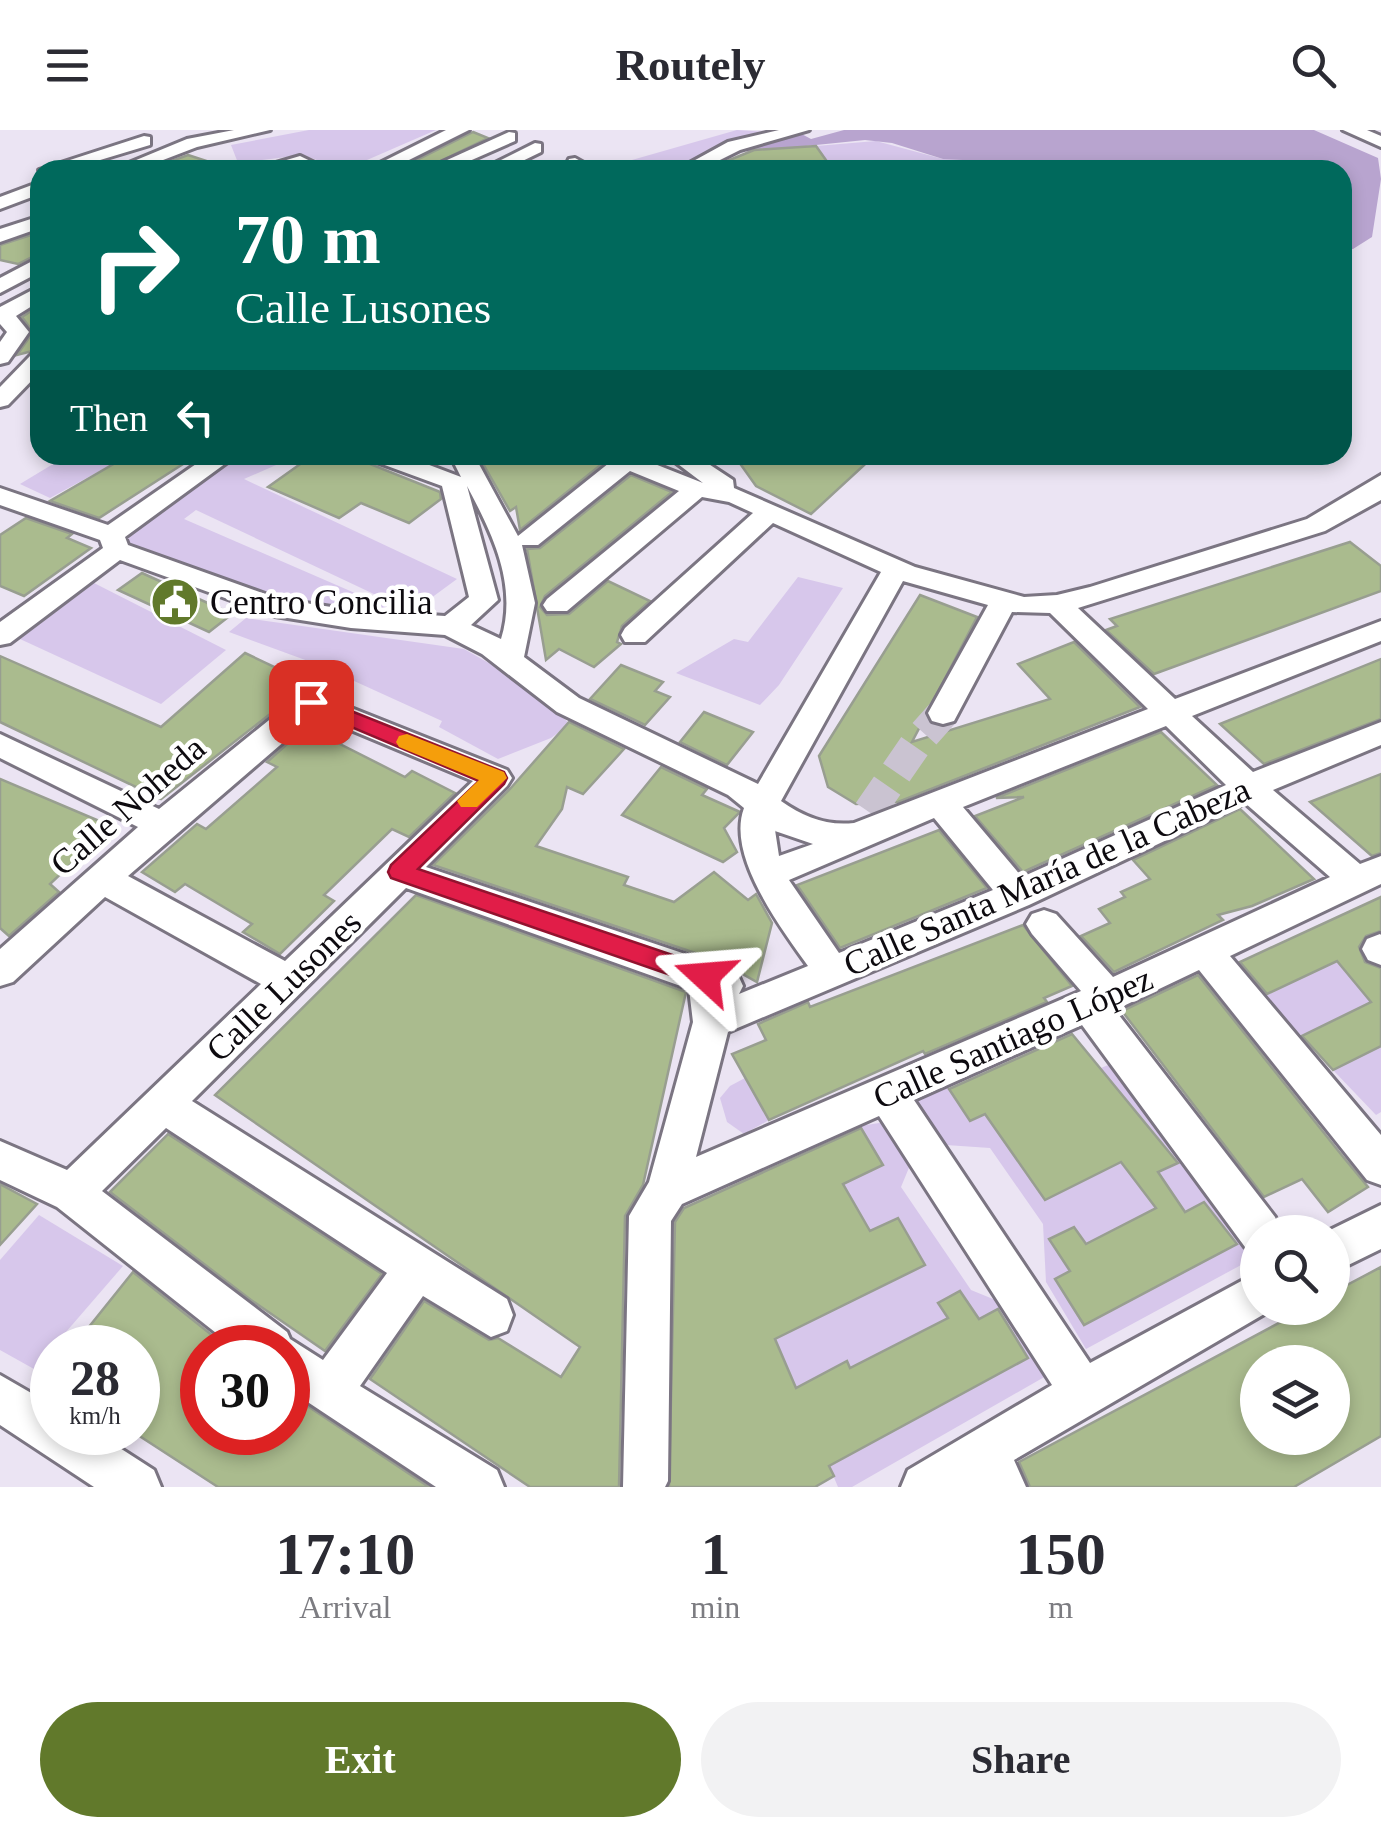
<!DOCTYPE html>
<html lang="en">
<head>
<meta charset="utf-8">
<style>
  body { margin:0; font-family:"Times New Roman",serif; background:#f2f2f3; color:#2b2b33; height:100vh; display:flex; flex-direction:column; font-size:38px; white-space:nowrap }
  * { box-sizing:border-box; margin:0 }
  p { font-size:32px; color:#7c7c81 }
  .icon { flex:none; width:55px; height:55px; fill:none; stroke:currentColor; stroke-width:2; stroke-linecap:round; stroke-linejoin:round }
  .map { position:relative; height:1357px; overflow:hidden }
  .panel { display:flex; flex-direction:column; background:#fff; flex:1 }
  .panel>* { flex:none }
  .guide { position:absolute; left:30px; top:30px; width:1322px; height:305px; border-radius:30px; box-shadow:0 5px 15px #0003; background:#00695c; color:#fff; overflow:hidden }
  .fabs { position:absolute; left:1240px; top:1085px; display:grid; gap:20px }
  .fabs a { display:grid; place-items:center; width:110px; height:110px; border-radius:50%; background:#fff; box-shadow:0 5px 15px #0003; font-size:50px }
  .speed { position:absolute; left:30px; top:1195px; display:flex; gap:20px; font-size:50px; font-weight:700; text-align:center }
  .speed>* { display:grid; place-content:center; width:130px; height:130px; border-radius:50%; background:#fff; box-shadow:0 5px 15px #0003; line-height:1 }
  .speed small { font-size:25px; font-weight:400 }
  .speed .limit { border:15px solid #d22; background:#fff; color:#111 }
  .pin { position:absolute; display:grid; place-items:center; width:85px; height:85px; color:#fff; margin:-42px; border-radius:20px; box-shadow:0 5px 15px #0006 }
  .me { position:absolute; width:110px; margin:-55px; rotate:289deg; stroke-linejoin:round; filter:drop-shadow(0 0 8px #0008) }
  .turn { display:flex; align-items:center; gap:35px; height:210px; padding:0 40px; font-size:45px }
  .turn .icon { width:130px; height:130px; stroke-width:2.5 }
  .turn b { display:block; font-size:70px; line-height:85px }
  .then { display:flex; align-items:center; height:95px; padding:0 40px; background:#0003; gap:20px; font-size:38px }
  .eta { display:flex; justify-content:space-evenly; align-items:center; height:170px; text-align:center }
  .eta b { font-size:60px; font-weight:800; line-height:70px }
  .action { display:flex; gap:20px; margin-top:auto; padding:20px 40px }
  .action a { flex:1; height:115px; border-radius:60px; background:#61792b; color:#fff; font-size:40px; font-weight:800; line-height:115px; text-align:center }
  .action a+a { background:#f2f2f3; color:#2b2b33 }
  header { display:flex; justify-content:space-between; align-items:center; height:130px; padding:0 40px; background:#fff; font-size:45px; font-weight:800 }
  .map>svg:first-child { display:block }
  .green { fill:#d7c7eb }
  .forest { fill:#b8a4cf }
  .building { fill:#aabb8e; stroke:#989e90; stroke-width:2.5; fill-rule:evenodd }
  .lines { fill:none; stroke-linecap:round; stroke-linejoin:round }
  .minor-tunnel { stroke:#cac3d1; stroke-width:32; stroke-dasharray:32 16; stroke-linecap:butt }
  .minor-casing { stroke:#7b7582; stroke-width:6 }
  .minor { fill:#fff; fill-rule:evenodd }
  .route { fill:#e11d48; stroke:#92132f; stroke-width:2.5 }
  .slow { fill:#f59e0b }
  .labels { text-anchor:middle; dominant-baseline:central; stroke-width:9; stroke-linejoin:round; paint-order:stroke }
  .poi-label { font-size:35px; fill:#0d0a0f; stroke:#fff; text-anchor:start }
  .street-label { font-size:35px; fill:#0d0a0f; stroke:#fff }
</style>
</head>
<body>
<header><svg class="icon" aria-label="menu" viewBox="0 0 24 24"><path d="M4 6h16M4 12h16M4 18h16"/></svg>Routely<svg class="icon" aria-label="search" viewBox="0 0 24 24"><circle cx="10" cy="10" r="6"/><path d="M15 15l6 6"/></svg></header>
<div class="map">
<svg width="1381" height="1357" viewBox="0 0 1381 1357">
  <rect width="100%" height="100%" fill="#ebe4f3"/>
  <g class="green">
    <path d="M309 0H436L344 40 303 25 238 33 231 15Z"/>
    <path d="M737 0 782 3 686 40H597Z"/>
    <path d="M876 11 943 29 983 30 982 35 975 40H832L816 16Z"/>
    <path d="M68 325H129L50 368 20 354Z"/>
    <path d="M243 325H290L292 328 244 349 457 449 412 482 196 380 184 389 401 483 276 473 126 418 129 402Z"/>
    <path d="M798 447 843 458 779 555 760 575 676 543 734 509 748 512Z"/>
    <path d="M94 453 226 520 161 574 20 509Z"/>
    <path d="M246 488 464 519 524 553 570 594 551 608 498 629 439 597 442 591 319 535 229 502Z"/>
    <path d="M1357 822 1356 854 1378 869 1302 906 1261 867Z"/>
    <path d="M1381 916V982L1376 985 1333 940Z"/>
    <path d="M1118 931 1189 1027 1254 1128 1086 1219 1046 1152 1043 1094 990 1018 946 1015 915 967 946 954 971 991Z"/>
    <path d="M745 948 769 990 744 1004 727 992 720 968 730 956Z"/>
    <path d="M892 991 913 1028 901 1057 971 1160 993 1169 1007 1163 1060 1238 852 1357H838L763 1180 745 1099 882 1034 860 996Z"/>
    <path d="M39 1085 123 1136 34 1239 0 1220V1130Z"/>
  </g>
  <path class="forest" d="M844 0H1314L1378 28 1381 49 1372 107 1353 119 1343 120 1342 40H968L982 36V31L943 29 892 13 865 10 748 22 734 16 796 1 811 9Z"/>
  <g class="building">
    <path d="M473 2 488 8 422 40H397Z"/>
    <path d="M816 16 833 40H732L727 31 754 20Z"/>
    <path d="M188 25 222 36 221 40 149 39Z"/>
    <path d="M40 102V123L18 134 0 130V115Z"/>
    <path d="M40 175V219L17 225 33 202 22 187Z"/>
    <path d="M129 325H197L99 388 50 371Z"/>
    <path d="M313 325H364L370 334 440 362 441 369 409 393 361 373 339 388 268 357Z"/>
    <path d="M478 325H594L603 333 520 400 516 377 510 381Z"/>
    <path d="M734 325H875L811 384 756 356Z"/>
    <path d="M631 345 672 362 545 466 540 477 547 485 569 484 608 451 650 471 622 496 617 512 621 514 594 537 559 519 546 530 527 419 540 418Z"/>
    <path d="M26 388 72 404 67 408 91 418 24 466 0 456V405Z"/>
    <path d="M1350 412 1381 436V461L1154 544 1106 500 1117 496 1110 489Z"/>
    <path d="M142 443 232 484 209 502 118 460Z"/>
    <path d="M920 465 977 487 912 612 1050 569 1018 534 1074 512 1140 577 898 672 856 674 828 657 819 626Z"/>
    <path d="M245 523 304 551 279 572 283 574 161 669 0 592V526L161 597Z"/>
    <path d="M1381 529V589L1264 634 1220 594Z"/>
    <path d="M621 535 663 552 655 561 670 567 645 595 590 569Z"/>
    <path d="M704 582 753 602 727 635 680 612Z"/>
    <path d="M314 590 348 608 340 614 405 647 412 641 455 663 409 707 392 699 324 765 334 771 280 824 243 802 252 794 185 754 175 762 142 742 197 694 206 699 277 637 267 632Z"/>
    <path d="M569 592 624 619 583 664 567 657 562 679 536 716 628 747 624 755 674 772 714 742 748 770 756 764 772 793 757 852 719 831 433 735 510 659Z"/>
    <path d="M1161 602 1217 655 1023 742 975 686 1024 667 996 668Z"/>
    <path d="M661 637 707 659 702 665 740 682 724 698 737 722 723 732 622 685Z"/>
    <path d="M1381 644V723L1372 726 1310 672Z"/>
    <path d="M0 649 111 696 50 754 59 762 9 806 0 798Z"/>
    <path d="M1240 679 1314 749 1252 776 1218 785 1223 790 1114 842 1081 806 1110 793 1099 779 1125 767 1121 762 1150 749 1133 730Z"/>
    <path d="M939 700 987 758 840 818 797 755Z"/>
    <path d="M416 765 686 862 643 1055 625 1086 619 1357H530L370 1249 424 1171 489 1210 498 1208 561 1247 580 1217 215 965Z"/>
    <path d="M1381 767V801L1366 806 1359 817 1365 832 1381 838V916L1333 940 1302 906 1371 872 1337 831 1267 864 1240 832Z"/>
    <path d="M1023 795 1072 856 1044 868 1047 872 925 924 923 921 769 990 732 924 766 910 758 894 808 872 810 877Z"/>
    <path d="M1198 845 1340 1023 1368 1057 1328 1082 1302 1049 1264 1067 1122 881Z"/>
    <path d="M1072 904 1178 1033 1158 1042 1185 1082 1204 1072 1237 1114 1084 1195 1055 1149 1070 1141 1049 1109 1074 1097 1086 1114 1156 1078 1121 1032 1045 1070 985 984 970 991 949 959Z"/>
    <path d="M861 998 883 1035 843 1054 870 1101 898 1088 925 1135 775 1209 796 1258 847 1231 850 1238 948 1188 938 1173 960 1161 979 1189 998 1179 1028 1228 829 1336 834 1346 815 1357H669L675 1092 684 1078Z"/>
    <path d="M168 1004 382 1144 325 1221 251 1170 110 1062Z"/>
    <path d="M0 1054 37 1074 0 1115Z"/>
    <path d="M1381 1137V1306L1294 1357H1030L1019 1332 1307 1178H1332V1163ZM1258 1232H1332V1308H1258Z"/>
    <path d="M133 1142 228 1218H202V1302H288V1263L429 1357H218L138 1305V1218H72Z"/>
  </g>
  <g class="lines">
    <path class="minor-tunnel" d="M869 682 918 611 943 583"/>
    <g class="minor-casing">
      <g id="minor">
        <path d="M234 0H270L197 17 137 40H112L187 9Z"/>
        <path d="M446 0H469L389 40H366Z"/>
        <path d="M779 0H809L740 20 700 40H677L728 12Z"/>
        <path d="M1343 0H1367L1381 6V17Z"/>
        <path d="M509 2 515 3V11L449 40H425Z"/>
        <path d="M144 6 150 7V15L67 40H39Z"/>
        <path d="M535 13 541 14V22L504 40H481Z"/>
        <path d="M300 26 329 40H263L266 36Z"/>
        <path d="M575 28 584 33 582 40H564L569 29Z"/>
        <path d="M40 52V64L0 79V67Z"/>
        <path d="M40 86V98L0 112V99Z"/>
        <path d="M40 127V142L0 163V148Z"/>
        <path d="M40 156V171L16 186 29 202 8 232 0 234V212L7 202 0 194V177Z"/>
        <path d="M40 222V242L8 275 0 277V257L32 224Z"/>
        <path d="M209 325H237L125 407 128 415 279 469 351 480 445 486 469 467 442 356 371 330 368 325H403L461 347 450 325H474L518 406 609 333 598 325H632L703 353 666 325H695L733 350 734 358 915 437 1024 467 1057 465 1090 457 1307 389 1381 345V370L1325 401 1078 478 1175 569 1381 491V511L1192 586 1253 642 1381 592V615L1273 660 1360 734 1381 726V754L1230 826 1381 1005V1055L1367 1050 1199 840 1115 880 1275 1087 1281 1102H1258V1122L1245 1117 1082 895 914 970 1090 1233 1258 1142V1178L1273 1179 1014 1330 1026 1357H901L908 1340 1052 1255 879 986 682 1074 671 1091 668 1351 665 1357H623L629 1086 649 1052 693 892 689 859 406 758 192 971 507 1169 513 1185 507 1201 491 1207 423 1166 360 1256 497 1340 504 1357H436L288 1259V1218H235L57 1077 0 1050V1011L67 1040 261 854 105 767 13 852 0 856V819L138 697 0 628V604L159 679 300 565 311 562 507 640 512 648 507 656 426 737 718 835 738 845 743 856 739 864 808 836C781 798 726 726 744 678L728 665 557 582 482 524 445 505 351 498 275 486 120 430 10 513 0 515V492L103 418 100 410 0 375V358L108 395ZM630 341 679 361 547 469 543 475 547 481H567L702 367 729 372 753 383 625 498 621 505 625 512H645L773 393 881 442 758 654 579 568 524 527 535 473 522 415H538ZM467 356C492 403 518 455 501 509L471 495 498 470ZM903 451 988 475 928 583 932 591 943 594 954 591 1012 482 1050 483 1148 579 854 693C826 696 804 687 781 671ZM315 585 473 651 285 831 128 746ZM1166 596 1226 655 1022 747 963 677ZM1245 673 1330 747 1113 847 1056 784 1044 780 1032 784 1026 794 1032 804 1081 861 696 1027 728 902 1029 775ZM934 688 993 760 839 823 789 750ZM775 700V701L813 714 779 726ZM166 998 387 1143 323 1230 290 1209 287 1202 102 1061Z"/>
        <path d="M1380 804 1381 805V835L1368 830 1362 819 1367 809Z"/>
        <path d="M1381 1075V1119L1332 1143V1102H1326Z"/>
        <path d="M0 1245 52 1275V1302H95L154 1340 161 1357H94L0 1295Z"/>
      </g>
    </g>
    <use href="#minor" class="minor"/>
  </g>
  <path class="route" d="M311 565 504 642 507 648 504 654 418 739 714 839 718 846 714 854 705 857 391 748 388 742 391 735 479 651 304 577 301 572 304 567Z"/>
  <path class="slow" d="M407 604 504 642 507 648 477 677H461L457 671 479 650 399 617 396 612 399 606Z"/>
  <defs>
    <g id="civic-disc" transform="scale(2.5)"><circle r="9.5" fill="#61792b" stroke="#fff"/><path d="M-.6-6.5H3V-4.5H.6V-3L4-1V1h2V6H-6V1h2V-1L-.6-3ZM-1.2 2.5V6h2.4V2.5Z" fill="#fff"/></g>
  </defs>
  <g fill-rule="evenodd">
    <use href="#civic-disc" x="175" y="472"/>
  </g>
  <g class="labels">
    <g class="poi-label">
      <text x="210" y="472">Centro Concilia</text>
    </g>
    <g class="street-label">
      <text transform="translate(128 676) rotate(-41)">Calle Noheda</text>
      <text transform="translate(1047 747) rotate(-24)">Calle Santa María de la Cabeza</text>
      <text transform="translate(284 856) rotate(-44)">Calle Lusones</text>
      <text transform="translate(1013 908) rotate(-24)">Calle Santiago López</text>
    </g>
  </g>
</svg>
<div class="fabs">
<a><svg class="icon" aria-label="search" viewBox="0 0 24 24"><circle cx="10" cy="10" r="6"/><path d="M15 15l6 6"/></svg></a>
<a><svg class="icon" aria-label="layers" viewBox="0 0 24 24"><path d="M12 4l9 5-9 5-9-5zM3 14l9 5 9-5"/></svg></a>
</div>
<div class="speed"><div>28<small>km/h</small></div><div class="limit">30</div></div>
<div class="pin" style="left:311px;top:572px;background:#d93025"><svg class="icon" aria-label="arrive" viewBox="0 0 24 24"><path d="M6 21V4h12l-3 4 3 4H6"/></svg></div>
<svg class="me" style="left:705px;top:846px" viewBox="-20 -20 40 40"><path d="M0-17L14 15 0 8-14 15z" fill="#e11d48" stroke="#fff" stroke-width="4"/></svg>
<div class="guide">
<div class="turn"><svg class="icon" aria-label="right" viewBox="0 0 24 24"><path d="M7 20v-9h11M14 6l5 5-5 5"/></svg><div><b>70 m</b>Calle Lusones</div></div>
<div class="then">Then<svg class="icon" aria-label="left" viewBox="0 0 24 24"><path d="M17 20v-9H6M10 6l-5 5 5 5"/></svg></div>
</div>
</div>
<section class="panel">
<div class="eta">
<div><b>17:10</b><p>Arrival</p></div>
<div><b>1</b><p>min</p></div>
<div><b>150</b><p>m</p></div>
</div>
<div class="action"><a>Exit</a><a>Share</a></div>
</section>
</body>
</html>
